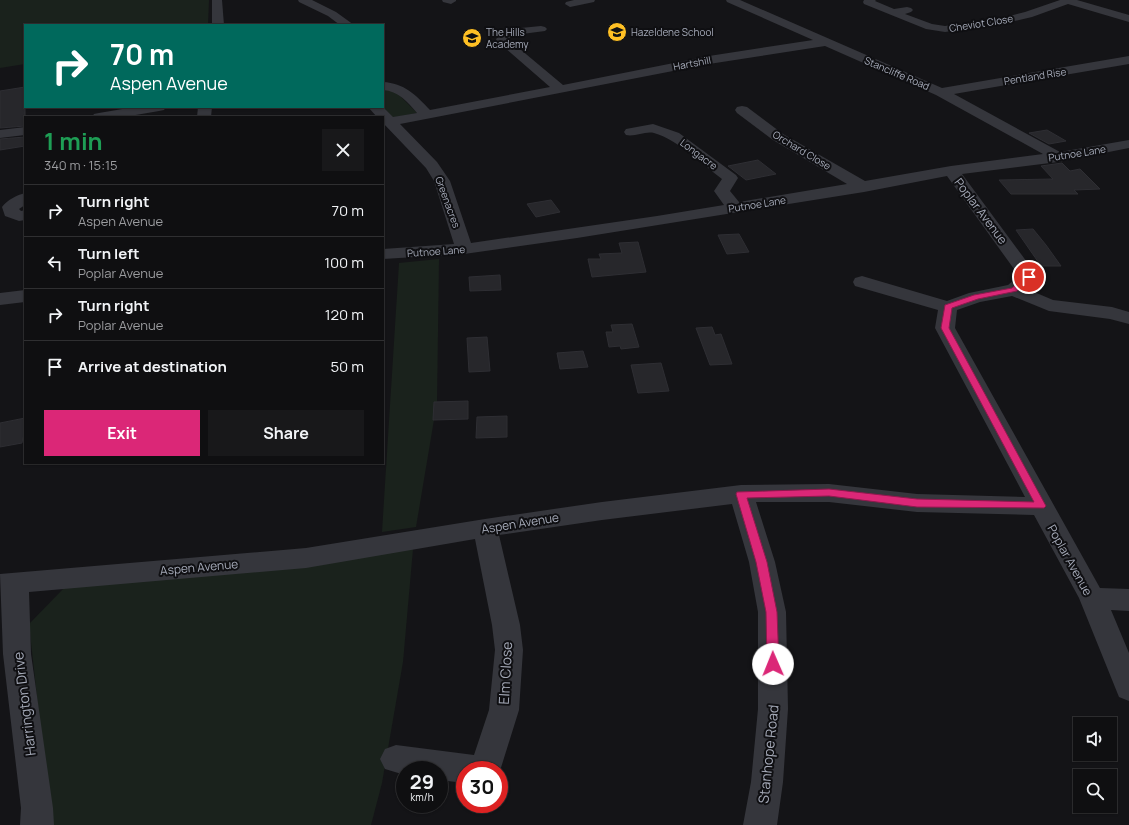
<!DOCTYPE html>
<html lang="en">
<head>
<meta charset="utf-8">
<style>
  body { margin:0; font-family:Manrope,sans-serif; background:#18181a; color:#f1f3f6; height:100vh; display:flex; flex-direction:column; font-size:15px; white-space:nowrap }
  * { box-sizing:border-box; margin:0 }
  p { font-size:13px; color:#9b9c9f }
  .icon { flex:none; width:22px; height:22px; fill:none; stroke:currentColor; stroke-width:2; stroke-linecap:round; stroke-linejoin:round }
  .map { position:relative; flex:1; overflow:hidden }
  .drawer { position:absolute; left:24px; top:116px; width:360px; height:348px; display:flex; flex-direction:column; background:#0f0f11; border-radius:0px; box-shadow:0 1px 3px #0004,0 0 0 1px #2f2f31 }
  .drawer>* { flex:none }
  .top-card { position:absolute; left:24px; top:24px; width:360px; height:84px; border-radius:0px; box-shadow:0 1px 3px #0004,0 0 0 1px #2f2f31; background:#00695c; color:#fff; overflow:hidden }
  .buttons { position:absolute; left:1073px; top:717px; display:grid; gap:8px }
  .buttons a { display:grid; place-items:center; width:44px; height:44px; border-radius:0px; background:#0f0f11; box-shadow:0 1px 3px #0004,0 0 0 1px #2f2f31; font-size:20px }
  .speed { position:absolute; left:396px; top:761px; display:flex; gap:8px; font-size:20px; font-weight:700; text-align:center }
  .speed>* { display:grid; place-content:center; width:52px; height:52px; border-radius:50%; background:#0f0f11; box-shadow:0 1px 3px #0004,0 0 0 1px #2f2f31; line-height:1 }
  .speed small { font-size:10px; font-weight:400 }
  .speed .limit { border:6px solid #d22; background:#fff; color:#111 }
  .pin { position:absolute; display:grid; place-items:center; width:34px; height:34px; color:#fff; margin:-17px; border:2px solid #fff; border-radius:50%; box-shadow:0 1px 4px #0007 }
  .me { position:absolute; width:44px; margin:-22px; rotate:359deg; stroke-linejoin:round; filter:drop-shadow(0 0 3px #0008) }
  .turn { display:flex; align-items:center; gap:14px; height:84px; padding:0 20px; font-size:18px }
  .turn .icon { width:52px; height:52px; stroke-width:2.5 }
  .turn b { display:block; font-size:28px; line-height:34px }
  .round { display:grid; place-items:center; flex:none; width:42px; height:42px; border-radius:0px; background:#18181a }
  .overview { display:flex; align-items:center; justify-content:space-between; height:68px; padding:0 20px }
  h1 { font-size:24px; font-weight:700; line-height:30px; color:#1e9e55 }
  .button { display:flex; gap:8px; margin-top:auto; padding:8px 20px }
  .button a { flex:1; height:46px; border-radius:0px; background:#db2777; color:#fff; font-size:16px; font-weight:700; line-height:46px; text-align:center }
  .button a+a { background:#18181a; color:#f1f3f6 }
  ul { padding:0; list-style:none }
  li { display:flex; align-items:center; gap:12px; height:52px; padding:0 20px; border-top:1px solid #2f2f31 }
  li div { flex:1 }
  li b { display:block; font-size:15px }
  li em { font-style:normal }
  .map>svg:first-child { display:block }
  .green { fill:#1a221c }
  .building { fill:#27272b; stroke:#2e2e33 }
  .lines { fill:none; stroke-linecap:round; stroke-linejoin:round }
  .minor { fill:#35363c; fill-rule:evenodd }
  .route { fill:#db2777; stroke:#8e194d }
  .labels { text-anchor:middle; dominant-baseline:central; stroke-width:4; stroke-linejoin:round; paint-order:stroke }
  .far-street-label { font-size:10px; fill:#a5aab8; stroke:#0f0f12 }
  .far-poi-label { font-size:10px; fill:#a5aab8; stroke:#0f0f12; text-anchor:start }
  .street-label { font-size:12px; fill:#a5aab8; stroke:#0f0f12 }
  .near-street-label { font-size:14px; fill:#a5aab8; stroke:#0f0f12 }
</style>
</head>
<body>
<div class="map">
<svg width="1129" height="825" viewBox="0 0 1129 825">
  <rect width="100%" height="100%" fill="#141417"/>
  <g class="green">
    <path d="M0 0H209L208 25H25V64L0 68Z"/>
    <path d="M383 88 394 90 417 113 391 118 383 107Z"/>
    <path d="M439 259 437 402 416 527 382 532 399 263Z"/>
    <path d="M413 549 403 662 382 783 371 825H51L29 624 65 587Z"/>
  </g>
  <g class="building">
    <path d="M25 87V126L0 128V91Z"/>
    <path d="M1047 130 1066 141 1049 144 1029 133Z"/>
    <path d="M25 137V146L0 150V139Z"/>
    <path d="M758 160 776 174 746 180 728 166Z"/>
    <path d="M1062 163 1070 171 1080 169 1100 189 1074 190 1078 194H1011L999 180 1053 179 1041 166Z"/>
    <path d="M551 200 560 212 536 217 527 204Z"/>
    <path d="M1033 229 1046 245 1061 266H1041L1016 230Z"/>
    <path d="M739 234 749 252 727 254 718 235Z"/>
    <path d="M638 242 646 272 592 277 588 259H601L599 254 622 253 619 243Z"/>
    <path d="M500 275 501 290 470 291 469 277Z"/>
    <path d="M632 324 639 347 621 349 620 346 609 347 606 332H613L611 325Z"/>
    <path d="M712 327 715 335 721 334 732 364 710 365 696 328Z"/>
    <path d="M487 337 490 371 469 372 467 338Z"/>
    <path d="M583 351 588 367 560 369 557 353Z"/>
    <path d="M661 363 669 391 638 393 631 365Z"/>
    <path d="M468 401V419L433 420 434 402Z"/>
    <path d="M507 416V437L476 438 477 417Z"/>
    <path d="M25 418V437H23L22 443 0 447V423Z"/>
  </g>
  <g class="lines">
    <g class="minor">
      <path d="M212 0H222L224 25H212Z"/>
      <path d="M298 0H312L336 12 354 25H340L328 16 299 2Z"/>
      <path d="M442 0H456V1L451 4 443 2Z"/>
      <path d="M574 0H595L594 2 570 7 565 4 566 2Z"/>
      <path d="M726 0H740L942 88 1129 56V64L954 94 1060 152 1129 140V148L1058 162 962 174 1038 277 1027 289 1053 300 1112 307 1129 312V324L1110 319 1049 311 1012 296 980 302 957 310 955 328 1100 588 1129 589V611L1111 610 1129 653V701L1119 697 1079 598 1034 515 917 512 829 502H756L775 562 786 612 788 709 783 782 777 825H743L751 782 758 709V612L749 562 732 504 602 520 499 535 520 625 523 650 519 710 499 774V770H465V783L439 780V770H405V775L385 769 380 759 385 749 396 745 474 755 489 710 495 650 492 625 475 539 306 568 29 592 31 654 53 808 54 825H20L21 808 3 654 0 574 306 548 485 519 602 502 741 485 829 484 917 494 1025 497 935 328 938 310 855 286 853 282 855 278 862 276 947 301 969 293 1008 285 1019 276 947 176 864 192 577 238 464 254 383 259V249L454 244 434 181 426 168 383 123V117H377L368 107H383L393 117 417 113C408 102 398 91 383 90V82C404 83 416 95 430 110L550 87 496 40 498 35 511 29 541 26 545 27 547 29 545 31 514 35 508 39 563 85 709 56 813 40 727 2ZM825 46 936 95 1043 154 951 166 865 181 783 134 747 107 742 106 737 107 735 110 737 113 773 140 847 184 739 202 730 191 738 178 736 175 679 133 653 124 626 129 624 132 626 135C635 137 645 131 654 133 678 140 702 164 722 179L714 191 724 205 657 216 471 243 450 181 437 162 400 124 709 64Z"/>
      <path d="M864 0H876L875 1 894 9 907 7 911 8 913 10 911 12 905 14 932 24 945 26 1006 17 1025 12 1060 0H1077L1129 15V22L1068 4 1032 17 1006 23 945 32 926 29 864 4 863 2Z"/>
      <path d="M134 107H166L164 110 159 111 124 117H92L94 114 99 113Z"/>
      <path d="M198 107H212L211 117H197Z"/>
      <path d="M25 127V135L0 138V130Z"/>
      <path d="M25 193V205L19 209 21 211 25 210V220L19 221 5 216 2 207C7 200 17 195 25 193Z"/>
      <path d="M25 290V302L0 305V293Z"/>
    </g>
  </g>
  <path class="route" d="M1027 275H1032L1033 277 1017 291 978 299 952 308 949 328 1046 506 1044 508 917 507 829 496 747 498 767 562 777 612 779 664 778 668 773 669 769 668 767 664 766 612 756 562 736 494 737 492 829 489 917 499 1034 502 941 328 945 305 974 295 1012 288Z"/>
  <defs>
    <g id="school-disc" transform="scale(1)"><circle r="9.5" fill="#ffc024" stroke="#0f0f12"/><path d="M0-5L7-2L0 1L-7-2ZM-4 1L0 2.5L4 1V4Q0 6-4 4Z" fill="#111"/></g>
  </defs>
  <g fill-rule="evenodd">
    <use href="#school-disc" x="617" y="32"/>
    <use href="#school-disc" x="472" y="38"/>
  </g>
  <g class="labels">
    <g class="far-street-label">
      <text transform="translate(981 23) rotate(-9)">Cheviot Close</text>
      <text transform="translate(692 63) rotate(-11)">Hartshill</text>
      <text transform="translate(897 73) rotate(23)">Stancliffe Road</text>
      <text transform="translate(1035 76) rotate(-9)">Pentland Rise</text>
      <text transform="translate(802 150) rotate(31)">Orchard Close</text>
      <text transform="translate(1077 153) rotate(-9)">Putnoe Lane</text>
      <text transform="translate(699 154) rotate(37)">Longacre</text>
      <text transform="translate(448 202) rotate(70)">Greenacres</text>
      <text transform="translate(757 204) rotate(-9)">Putnoe Lane</text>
      <text transform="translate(436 251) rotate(-4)">Putnoe Lane</text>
    </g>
    <g class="far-poi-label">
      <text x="486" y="32">The Hills<tspan x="486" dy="12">Academy</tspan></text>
      <text x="631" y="32">Hazeldene School</text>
    </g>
    <g class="street-label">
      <text transform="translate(981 211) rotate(53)">Poplar Avenue</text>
      <text transform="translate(520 523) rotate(-9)">Aspen Avenue</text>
      <text transform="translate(1070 560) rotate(61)">Poplar Avenue</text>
      <text transform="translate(199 567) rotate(-5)">Aspen Avenue</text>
    </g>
    <g class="near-street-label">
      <text transform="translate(505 673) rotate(-87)">Elm Close</text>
      <text transform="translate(24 704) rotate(-97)">Harrington Drive</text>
      <text transform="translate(768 754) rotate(-84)">Stanhope Road</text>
    </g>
  </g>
</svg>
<div class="buttons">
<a><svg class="icon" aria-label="sound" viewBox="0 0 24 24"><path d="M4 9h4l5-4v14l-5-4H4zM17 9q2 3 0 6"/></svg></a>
<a><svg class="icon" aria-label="search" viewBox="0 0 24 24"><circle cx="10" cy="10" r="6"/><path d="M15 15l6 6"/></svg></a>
</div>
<div class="speed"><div>29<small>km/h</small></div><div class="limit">30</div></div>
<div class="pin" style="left:1029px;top:277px;background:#d93025"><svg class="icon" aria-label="arrive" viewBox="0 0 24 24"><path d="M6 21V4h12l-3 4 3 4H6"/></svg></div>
<svg class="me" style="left:773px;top:664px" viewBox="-20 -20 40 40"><circle r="19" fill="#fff"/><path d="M0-13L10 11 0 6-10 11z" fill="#db2777"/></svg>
<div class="top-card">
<div class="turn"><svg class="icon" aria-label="right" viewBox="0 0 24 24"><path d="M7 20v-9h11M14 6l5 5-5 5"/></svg><div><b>70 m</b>Aspen Avenue</div></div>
</div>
<section class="drawer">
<div class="overview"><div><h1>1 min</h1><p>340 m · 15:15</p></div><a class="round"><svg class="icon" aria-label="close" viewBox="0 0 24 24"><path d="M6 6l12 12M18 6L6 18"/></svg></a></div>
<ul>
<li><svg class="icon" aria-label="right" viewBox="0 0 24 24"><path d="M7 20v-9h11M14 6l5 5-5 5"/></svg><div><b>Turn right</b><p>Aspen Avenue</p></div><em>70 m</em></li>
<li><svg class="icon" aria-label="left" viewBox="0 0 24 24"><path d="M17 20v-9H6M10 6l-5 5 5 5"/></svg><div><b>Turn left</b><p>Poplar Avenue</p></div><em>100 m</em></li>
<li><svg class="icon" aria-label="right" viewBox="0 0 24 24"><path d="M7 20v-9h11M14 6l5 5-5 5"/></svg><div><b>Turn right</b><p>Poplar Avenue</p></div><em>120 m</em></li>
<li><svg class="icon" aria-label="arrive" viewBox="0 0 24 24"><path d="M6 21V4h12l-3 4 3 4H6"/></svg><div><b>Arrive at destination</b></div><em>50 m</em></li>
</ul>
<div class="button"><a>Exit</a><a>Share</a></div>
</section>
</div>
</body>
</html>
